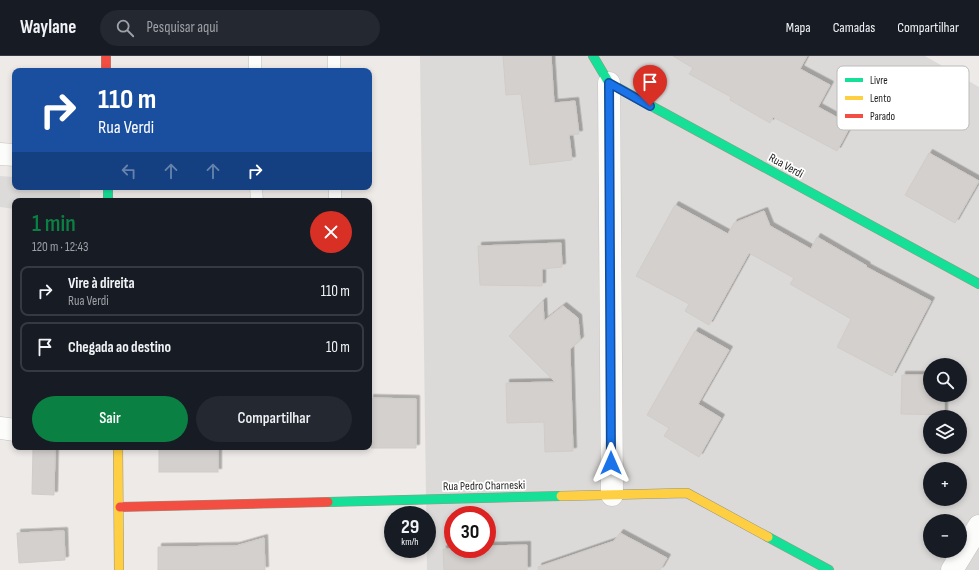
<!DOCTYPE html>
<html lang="pt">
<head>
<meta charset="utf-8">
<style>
  body { margin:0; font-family:"Sofia Sans Condensed",sans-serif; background:#242831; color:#f1f3f6; height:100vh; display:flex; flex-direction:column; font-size:15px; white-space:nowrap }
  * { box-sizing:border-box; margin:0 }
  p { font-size:13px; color:#9ea1a6 }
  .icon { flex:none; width:22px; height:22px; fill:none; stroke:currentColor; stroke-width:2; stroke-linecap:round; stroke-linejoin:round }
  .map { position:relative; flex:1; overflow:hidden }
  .panel { position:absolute; left:12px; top:142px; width:360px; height:252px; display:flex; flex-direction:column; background:#171b24; border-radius:8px; box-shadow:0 2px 6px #0003 }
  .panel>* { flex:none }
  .hud { position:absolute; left:12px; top:12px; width:360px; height:122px; border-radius:8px; box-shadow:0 2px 6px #0003; background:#1a4fa0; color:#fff; overflow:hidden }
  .tools { position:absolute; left:923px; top:302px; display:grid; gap:8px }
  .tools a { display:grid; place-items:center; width:44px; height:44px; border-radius:50%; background:#171b24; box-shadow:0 2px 6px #0003; font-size:20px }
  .speed { position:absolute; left:384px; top:450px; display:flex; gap:8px; font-size:20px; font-weight:700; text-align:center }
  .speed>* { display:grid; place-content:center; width:52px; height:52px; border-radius:50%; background:#171b24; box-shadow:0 2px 6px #0003; line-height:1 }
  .speed small { font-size:10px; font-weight:400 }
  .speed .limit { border:6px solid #d22; background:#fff; color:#111 }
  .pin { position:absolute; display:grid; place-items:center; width:34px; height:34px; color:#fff; margin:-41px -17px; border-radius:50% 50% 50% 0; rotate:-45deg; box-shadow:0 0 4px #0007 }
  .pin .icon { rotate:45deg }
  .me { position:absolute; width:44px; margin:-22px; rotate:0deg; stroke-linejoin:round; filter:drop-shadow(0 0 3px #0008) }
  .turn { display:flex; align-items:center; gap:14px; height:84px; padding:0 20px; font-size:18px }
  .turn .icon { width:52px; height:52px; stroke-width:2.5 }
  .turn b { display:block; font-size:28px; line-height:34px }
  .lanes { display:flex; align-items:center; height:38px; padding:0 20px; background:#0003; justify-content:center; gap:20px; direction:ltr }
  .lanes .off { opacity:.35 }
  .round { display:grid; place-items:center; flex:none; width:42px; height:42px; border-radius:21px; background:#242831 }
  .head { display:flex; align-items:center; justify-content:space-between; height:68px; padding:0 20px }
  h1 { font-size:24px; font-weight:600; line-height:30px; color:#0b8043 }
  .action { display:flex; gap:8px; margin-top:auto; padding:8px 20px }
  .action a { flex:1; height:46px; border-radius:24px; background:#0b8043; color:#fff; font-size:16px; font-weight:600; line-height:46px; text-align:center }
  .action a+a { background:#242831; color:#f1f3f6 }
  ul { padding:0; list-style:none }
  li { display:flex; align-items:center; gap:12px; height:50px; margin:0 8px 6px; padding:0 12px; border:2px solid #363941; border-radius:8px }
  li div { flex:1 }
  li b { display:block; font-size:15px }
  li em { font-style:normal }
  header { display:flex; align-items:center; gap:24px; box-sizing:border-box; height:56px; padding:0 20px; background:#171b24; border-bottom:1px solid #363941 }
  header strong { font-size:19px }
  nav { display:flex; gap:22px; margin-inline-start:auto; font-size:14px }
  .search { width:280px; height:36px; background:#242831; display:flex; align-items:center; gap:10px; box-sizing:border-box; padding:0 14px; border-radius:22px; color:#9ea1a6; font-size:15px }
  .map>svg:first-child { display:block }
  .residential { fill:#dcdad8; fill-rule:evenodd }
  .parking { fill:#dddbda }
  .building { fill:#d4d0ce; stroke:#d0ccc8; filter:url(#shadow) }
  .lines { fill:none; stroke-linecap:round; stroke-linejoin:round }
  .lane-casing { stroke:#c5c4c3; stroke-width:13 }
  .street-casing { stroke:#c5c4c3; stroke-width:23 }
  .fast-casing { stroke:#96957f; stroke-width:10 }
  .slow-casing { stroke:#96957f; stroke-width:10 }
  .jam-casing { stroke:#96957f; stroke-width:10 }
  .lane { stroke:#fcfcfb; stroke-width:12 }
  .street { stroke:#fcfcfb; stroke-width:22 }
  .fast { stroke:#16e098; stroke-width:9 }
  .slow { stroke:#ffcf43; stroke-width:9 }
  .jam { stroke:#f24e42; stroke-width:9 }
  .route-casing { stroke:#114b97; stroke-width:10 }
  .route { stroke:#1a73e8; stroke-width:7 }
  .labels { text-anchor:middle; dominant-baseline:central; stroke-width:3.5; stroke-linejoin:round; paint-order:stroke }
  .street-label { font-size:12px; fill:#1e1e1e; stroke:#fff }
  .key { fill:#fff; stroke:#bcbcbc; stroke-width:1 }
  .key-label { font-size:11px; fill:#1e1e1e }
</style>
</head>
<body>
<header>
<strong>Waylane</strong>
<div class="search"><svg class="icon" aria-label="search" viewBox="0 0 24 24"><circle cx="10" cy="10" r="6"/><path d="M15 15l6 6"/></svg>Pesquisar aqui</div>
<nav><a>Mapa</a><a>Camadas</a><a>Compartilhar</a></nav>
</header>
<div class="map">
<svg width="979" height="514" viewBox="0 0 979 514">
  <defs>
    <filter id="shadow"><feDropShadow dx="3.5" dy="-3.5" stdDeviation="0" flood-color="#0004"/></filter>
  </defs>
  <rect width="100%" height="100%" fill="#edeae7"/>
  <path class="residential" d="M420 0H925L979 31V514H427ZM930 309H960V339H930ZM930 361H960V391H930ZM930 413H960V443H930ZM453 459H487V493H453ZM930 465H960V495H930Z"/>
  <path class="parking" d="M0 120 15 121V131H80V145H15V153L0 151Z"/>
  <g class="building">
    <path d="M503 0H551L554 47 575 45 579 78 569 79 572 104 530 109 521 38 506 39Z"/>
    <path d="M673 0H807L800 13 830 29 818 51 851 69 837 95 773 61 770 67 730 44 731 41 689 18 693 12Z"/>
    <path d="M929 97 979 125 955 167 905 139Z"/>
    <path d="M675 149 728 178 734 167 764 155 770 170 811 193 817 181 867 210 866 211 931 245 892 320 837 291 851 263 790 228 794 222 749 197 709 269 685 255 689 248 636 220Z"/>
    <path d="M561 187 562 211 542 213V230L480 229 478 190Z"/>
    <path d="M543 245 544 265 563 250 578 262 580 284 570 293 573 395 545 396 544 366 507 367 506 327 555 326 509 280Z"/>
    <path d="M695 275 729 294 698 348 721 362 699 401 664 380 669 372 647 359Z"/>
    <path d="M902 319H930V339H944V359L901 358Z"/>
    <path d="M370 342 416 343V392H371Z"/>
    <rect x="159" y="391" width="59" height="25"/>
    <path d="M33 393 55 394 54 439 32 438Z"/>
    <path d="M64 475 65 504 19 507 17 477Z"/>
    <path d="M620 477 667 502 660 514H539L538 511 614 485Z"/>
    <path d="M264 482 265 514H158V491L236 490Z"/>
    <path d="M527 489V514H444L443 493H487V490Z"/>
  </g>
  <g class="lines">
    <g class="lane-casing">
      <g id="lane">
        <path d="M255 0V15"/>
        <path d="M334 0V15"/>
        <path d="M256 131 257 145"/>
        <path d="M335 145V131"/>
      </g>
    </g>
    <g class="street-casing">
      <g id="street">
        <path d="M609 27 612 439"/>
        <path d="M0 98 15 99"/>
        <path d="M0 372 15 374"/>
        <path d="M952 514 979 470"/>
      </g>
    </g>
    <g class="fast-casing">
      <g id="fast">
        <path d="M593 0 609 27 979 228"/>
        <path d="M108 131V145"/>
        <path d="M328 446 561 440"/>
        <path d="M768 481 829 514"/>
      </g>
    </g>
    <g class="slow-casing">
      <g id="slow">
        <path d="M118 391 119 514"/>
        <path d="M561 440 687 437 768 481"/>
      </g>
    </g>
    <g class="jam-casing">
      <g id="jam">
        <path d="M106 0V15"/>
        <path d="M120 451 328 446"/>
      </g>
    </g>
    <use href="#lane" class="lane"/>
    <use href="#street" class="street"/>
    <use href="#fast" class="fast"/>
    <use href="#slow" class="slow"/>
    <use href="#jam" class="jam"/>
  </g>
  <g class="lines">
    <g class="route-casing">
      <path id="route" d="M611 407 609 27 650 50"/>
    </g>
    <use href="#route" class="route"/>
  </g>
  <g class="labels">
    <g class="street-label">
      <text transform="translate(786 110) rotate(29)">Rua Verdi</text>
      <text transform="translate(484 430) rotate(-1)">Rua Pedro Charneski</text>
    </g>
  </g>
  <rect x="837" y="10" width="132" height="64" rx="6" class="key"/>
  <rect x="845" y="22" width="18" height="4" fill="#16e098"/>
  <rect x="845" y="40" width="18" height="4" fill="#ffcf43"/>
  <rect x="845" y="58" width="18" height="4" fill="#f24e42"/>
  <g class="key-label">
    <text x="870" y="28">Livre</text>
    <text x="870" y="46">Lento</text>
    <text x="870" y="64">Parado</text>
  </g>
</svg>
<div class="tools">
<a><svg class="icon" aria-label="search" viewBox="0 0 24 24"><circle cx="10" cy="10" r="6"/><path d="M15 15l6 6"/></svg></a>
<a><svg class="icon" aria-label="layers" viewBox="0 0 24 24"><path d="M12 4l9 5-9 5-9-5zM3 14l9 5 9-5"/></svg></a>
<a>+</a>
<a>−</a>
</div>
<div class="speed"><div>29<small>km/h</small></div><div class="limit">30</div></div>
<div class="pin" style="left:650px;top:50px;background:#d93025"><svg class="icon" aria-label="arrive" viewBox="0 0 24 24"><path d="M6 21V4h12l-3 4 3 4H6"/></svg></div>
<svg class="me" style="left:611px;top:407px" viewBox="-20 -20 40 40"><path d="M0-17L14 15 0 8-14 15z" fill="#1a73e8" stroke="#fff" stroke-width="4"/></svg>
<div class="hud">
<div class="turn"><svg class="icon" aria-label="right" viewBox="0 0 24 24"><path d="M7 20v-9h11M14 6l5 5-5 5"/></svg><div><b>110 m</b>Rua Verdi</div></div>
<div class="lanes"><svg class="icon off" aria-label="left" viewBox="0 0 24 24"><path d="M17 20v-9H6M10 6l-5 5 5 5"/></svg><svg class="icon off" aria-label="ahead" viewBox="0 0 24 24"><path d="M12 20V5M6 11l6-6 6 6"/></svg><svg class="icon off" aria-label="ahead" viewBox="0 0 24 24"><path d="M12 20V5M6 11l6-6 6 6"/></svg><svg class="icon" aria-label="right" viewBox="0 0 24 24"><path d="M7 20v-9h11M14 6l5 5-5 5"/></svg></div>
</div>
<section class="panel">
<div class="head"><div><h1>1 min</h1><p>120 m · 12:43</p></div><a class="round" style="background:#d93025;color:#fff"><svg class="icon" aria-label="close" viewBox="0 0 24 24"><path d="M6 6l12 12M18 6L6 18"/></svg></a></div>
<ul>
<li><svg class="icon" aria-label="right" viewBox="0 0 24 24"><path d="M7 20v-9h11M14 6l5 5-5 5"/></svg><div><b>Vire à direita</b><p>Rua Verdi</p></div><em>110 m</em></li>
<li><svg class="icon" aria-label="arrive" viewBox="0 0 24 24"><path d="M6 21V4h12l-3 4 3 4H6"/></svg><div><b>Chegada ao destino</b></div><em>10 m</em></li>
</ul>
<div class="action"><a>Sair</a><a>Compartilhar</a></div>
</section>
</div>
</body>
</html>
